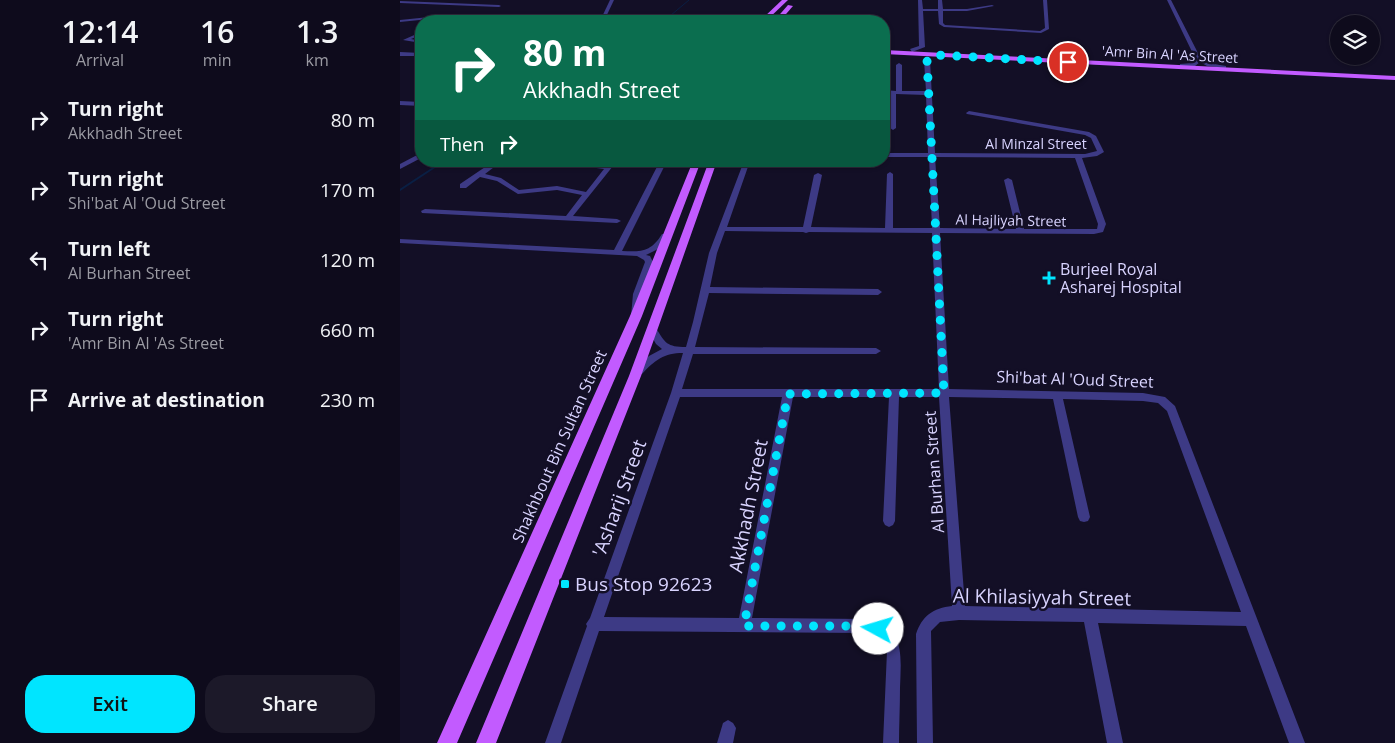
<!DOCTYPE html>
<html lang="en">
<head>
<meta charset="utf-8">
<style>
  body { margin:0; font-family:"Open Sans",sans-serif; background:#1c1929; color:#f1f3f6; height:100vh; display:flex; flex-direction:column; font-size:19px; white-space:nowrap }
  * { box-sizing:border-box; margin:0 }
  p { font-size:16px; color:#9b9ba3 }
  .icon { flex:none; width:28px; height:28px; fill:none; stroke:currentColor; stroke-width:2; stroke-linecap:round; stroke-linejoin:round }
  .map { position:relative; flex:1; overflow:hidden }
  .drawer { display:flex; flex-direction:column; background:#0e0b1c; width:400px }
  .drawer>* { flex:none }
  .banner { position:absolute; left:15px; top:15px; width:475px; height:152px; border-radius:20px; box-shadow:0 1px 4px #0004,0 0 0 1px #2e2b3b; background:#0b6e4f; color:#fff; overflow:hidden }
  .buttons { position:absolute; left:930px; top:15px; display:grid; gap:10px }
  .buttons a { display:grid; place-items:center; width:50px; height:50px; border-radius:50%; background:#0e0b1c; box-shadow:0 1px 4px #0004,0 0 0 1px #2e2b3b; font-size:25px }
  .pin { position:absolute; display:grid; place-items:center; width:42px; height:42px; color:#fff; margin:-21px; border:2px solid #fff; border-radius:50%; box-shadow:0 1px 5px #0007 }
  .me { position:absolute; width:55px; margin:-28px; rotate:276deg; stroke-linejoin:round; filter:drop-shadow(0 0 4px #0008) }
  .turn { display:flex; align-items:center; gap:18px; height:105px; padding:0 25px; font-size:22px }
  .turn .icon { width:65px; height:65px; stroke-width:2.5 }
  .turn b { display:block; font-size:35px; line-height:42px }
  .then { display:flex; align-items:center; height:48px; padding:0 25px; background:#0003; gap:10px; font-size:19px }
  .eta { display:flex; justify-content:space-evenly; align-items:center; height:85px; text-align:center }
  .eta b { font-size:30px; font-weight:600; line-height:35px }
  .action { display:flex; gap:10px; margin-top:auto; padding:10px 25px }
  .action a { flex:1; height:58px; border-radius:20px; background:#00e5ff; color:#111; font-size:20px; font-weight:600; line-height:58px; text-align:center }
  .action a+a { background:#1c1929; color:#f1f3f6 }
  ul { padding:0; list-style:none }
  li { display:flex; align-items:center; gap:15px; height:70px; padding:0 25px }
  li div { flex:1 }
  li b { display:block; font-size:19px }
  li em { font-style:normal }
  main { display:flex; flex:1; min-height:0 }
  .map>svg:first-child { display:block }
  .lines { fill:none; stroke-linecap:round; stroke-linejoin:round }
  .stream-far1 { stroke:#0a1f44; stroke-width:1 }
  .stream { stroke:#0a1f44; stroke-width:2 }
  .minor { fill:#3d3a85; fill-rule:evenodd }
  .major { fill:#c25bff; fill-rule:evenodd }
  .route { stroke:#00e5ff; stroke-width:9; stroke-dasharray:0 16.2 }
  .poi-dot { fill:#00e5ff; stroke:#130f26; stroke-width:2 }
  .labels { text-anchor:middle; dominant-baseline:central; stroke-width:5; stroke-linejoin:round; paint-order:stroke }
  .far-street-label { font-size:14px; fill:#d9d4ff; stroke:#130f26 }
  .poi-label { font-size:16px; fill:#d9d4ff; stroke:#130f26; text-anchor:start }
  .street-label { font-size:16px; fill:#d9d4ff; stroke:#130f26 }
  .near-street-label { font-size:19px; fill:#d9d4ff; stroke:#130f26 }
  .near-poi-label { font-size:19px; fill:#d9d4ff; stroke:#130f26; text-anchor:start }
</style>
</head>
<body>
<main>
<section class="drawer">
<div class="eta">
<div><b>12:14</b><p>Arrival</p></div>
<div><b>16</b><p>min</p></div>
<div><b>1.3</b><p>km</p></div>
</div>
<ul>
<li><svg class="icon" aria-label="right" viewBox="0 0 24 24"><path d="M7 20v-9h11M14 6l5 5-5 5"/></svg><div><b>Turn right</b><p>Akkhadh Street</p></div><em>80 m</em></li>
<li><svg class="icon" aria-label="right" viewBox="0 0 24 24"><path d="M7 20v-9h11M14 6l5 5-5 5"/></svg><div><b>Turn right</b><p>Shi'bat Al 'Oud Street</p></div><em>170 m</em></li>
<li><svg class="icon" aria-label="left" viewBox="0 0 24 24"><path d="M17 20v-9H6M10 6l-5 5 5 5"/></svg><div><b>Turn left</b><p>Al Burhan Street</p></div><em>120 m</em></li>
<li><svg class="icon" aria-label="right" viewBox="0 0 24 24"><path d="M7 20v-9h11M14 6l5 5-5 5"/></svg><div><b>Turn right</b><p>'Amr Bin Al 'As Street</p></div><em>660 m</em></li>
<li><svg class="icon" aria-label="arrive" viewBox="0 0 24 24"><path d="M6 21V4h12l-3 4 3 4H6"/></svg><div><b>Arrive at destination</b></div><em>230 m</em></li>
</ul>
<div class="action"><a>Exit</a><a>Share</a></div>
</section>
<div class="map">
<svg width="995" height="743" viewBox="0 0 995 743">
  <rect width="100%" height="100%" fill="#130f26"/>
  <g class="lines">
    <path class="stream-far1" d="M264 21 289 0"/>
    <path class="stream" d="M0 190 44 161"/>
    <g class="minor">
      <path d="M210 0H214L204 21H200Z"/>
      <path d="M518 0H522L523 9H538V0H542L543 9H567L592 5 594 6 567 11H543V23L545 25 640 31 645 28 643 0H647L649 29 641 33 544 27 539 24 538 11H523L525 47 512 52 510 49 519 46Z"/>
      <path d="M767 0H771L801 59 808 63 826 66V68L807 66 800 62 795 66H780V64L793 63 796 60Z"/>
      <path d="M0 1 99 5 101 6 99 7 0 3Z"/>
      <path d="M39 16 128 20 130 21 39 18 0 22V20Z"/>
      <path d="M21 32V35L11 39 21 41V43L3 40Z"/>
      <path d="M0 52 21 53V56H0Z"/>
      <path d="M527 58 530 60 535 153 685 154 697 151 691 138 685 135 567 114 566 113 569 111 689 132 696 136 704 152 697 156 682 158 706 224 703 232 694 234 540 233 549 389 743 393 765 397 775 406 905 743H889L846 626 698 623 723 743H707L684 622 559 620 540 622 531 631 533 743H517L516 634C522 616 533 608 552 606L539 397H499L495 521 493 525 489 527 485 525 483 521 489 397H393L352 618 465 619C506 624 501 657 500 688 500 707 499 725 499 743H483L487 651C483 640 476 634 465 633L199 631 161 743H145L187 626 186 624 190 618 271 393 283 353C264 353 255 360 242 374H234L233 371 234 368 249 356 262 349 256 344 248 330 253 327 256 328C265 343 267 347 286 347L293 322 309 253 344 161H350L327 227H403L414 175 418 173 422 175 411 227 485 228 487 174 490 172 493 174V228H532L529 157H484V153H528L526 95 496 94V128L493 130 490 128V94H484V90L496 91V65L499 63 502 65V91H526L524 60ZM535 157 675 158 698 224 697 229H624L612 180 608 178 604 180 616 229 540 228ZM325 231 403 232 406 233 409 232 532 233 539 389H282L293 354H476L481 351 476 348 295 347 309 293 478 295 482 292 478 289 310 287 317 253ZM280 397H382L339 618 204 617ZM549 397 653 399 678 517 680 521 684 522 688 521 690 517 663 399 743 401 758 403 767 411 841 612 565 606Z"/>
      <path d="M0 101 21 102V106L0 105Z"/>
      <path d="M21 153V158L0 169V164Z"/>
      <path d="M94 161H102L85 174 101 178 119 190 157 186 186 192 204 169 181 166 153 167 140 161 154 163 181 162 207 166 210 161H217L173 216 217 219 221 221 217 223 22 213 21 211 25 209 166 216 182 195 157 190 118 194 97 181 80 177 66 188H60V184Z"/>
      <path d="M260 161H267L222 251C241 252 251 252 262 234H268L269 236 260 248 246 255 250 256 253 262 241 294 239 318 236 319 231 316 233 294 245 262 244 260 237 256 0 243V239L214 250Z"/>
      <path d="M328 720 333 723 336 728 333 743H317L323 723Z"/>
    </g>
    <g class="major">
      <path d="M382 0H388L366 21H360Z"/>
      <path d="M388 5 393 6 380 21H374Z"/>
      <path d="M484 50 995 76V80L484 54Z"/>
      <path d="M293 161H301L242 316 57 743H37L230 316Z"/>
      <path d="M309 161H317L241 376 96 743H76L229 376Z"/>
    </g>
  </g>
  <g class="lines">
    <path class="route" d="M478 629 465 626H344L388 394 544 393 527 60 537 55 668 62"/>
  </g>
  <g class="poi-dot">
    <path d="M646.5 270.5h5v5h5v5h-5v5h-5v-5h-5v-5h5z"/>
    <rect x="160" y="579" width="10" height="10" rx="2.5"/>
  </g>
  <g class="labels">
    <g class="far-street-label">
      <text transform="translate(770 54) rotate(3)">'Amr Bin Al 'As Street</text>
      <text x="636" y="143">Al Minzal Street</text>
      <text transform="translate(611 220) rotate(1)">Al Hajliyah Street</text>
    </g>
    <g class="poi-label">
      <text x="660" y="269">Burjeel Royal<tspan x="660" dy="18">Asharej Hospital</tspan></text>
    </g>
    <g class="street-label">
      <text transform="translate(675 379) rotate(2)">Shi'bat Al 'Oud Street</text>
      <text transform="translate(159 446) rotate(-66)">Shakhbout Bin Sultan Street</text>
      <text transform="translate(534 472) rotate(-94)">Al Burhan Street</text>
    </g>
    <g class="near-street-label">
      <text transform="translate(219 498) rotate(-70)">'Asharij Street</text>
      <text transform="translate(348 506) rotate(-79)">Akkhadh Street</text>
      <text transform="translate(642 597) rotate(1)">Al Khilasiyyah Street</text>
    </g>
    <g class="near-poi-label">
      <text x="175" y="584">Bus Stop 92623</text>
    </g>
  </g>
</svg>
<div class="buttons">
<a><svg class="icon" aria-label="layers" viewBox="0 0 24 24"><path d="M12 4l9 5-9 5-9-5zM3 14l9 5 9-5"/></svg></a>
</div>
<div class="pin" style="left:668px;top:62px;background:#d93025"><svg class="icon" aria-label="arrive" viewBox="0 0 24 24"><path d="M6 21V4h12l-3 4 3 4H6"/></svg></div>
<svg class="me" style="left:478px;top:629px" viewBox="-20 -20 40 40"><circle r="19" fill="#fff"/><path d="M0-13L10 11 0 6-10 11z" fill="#00e5ff"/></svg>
<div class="banner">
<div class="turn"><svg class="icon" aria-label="right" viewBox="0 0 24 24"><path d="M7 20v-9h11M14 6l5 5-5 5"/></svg><div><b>80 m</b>Akkhadh Street</div></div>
<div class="then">Then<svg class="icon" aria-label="right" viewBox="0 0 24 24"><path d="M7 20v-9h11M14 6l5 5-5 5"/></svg></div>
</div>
</div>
</main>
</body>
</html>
